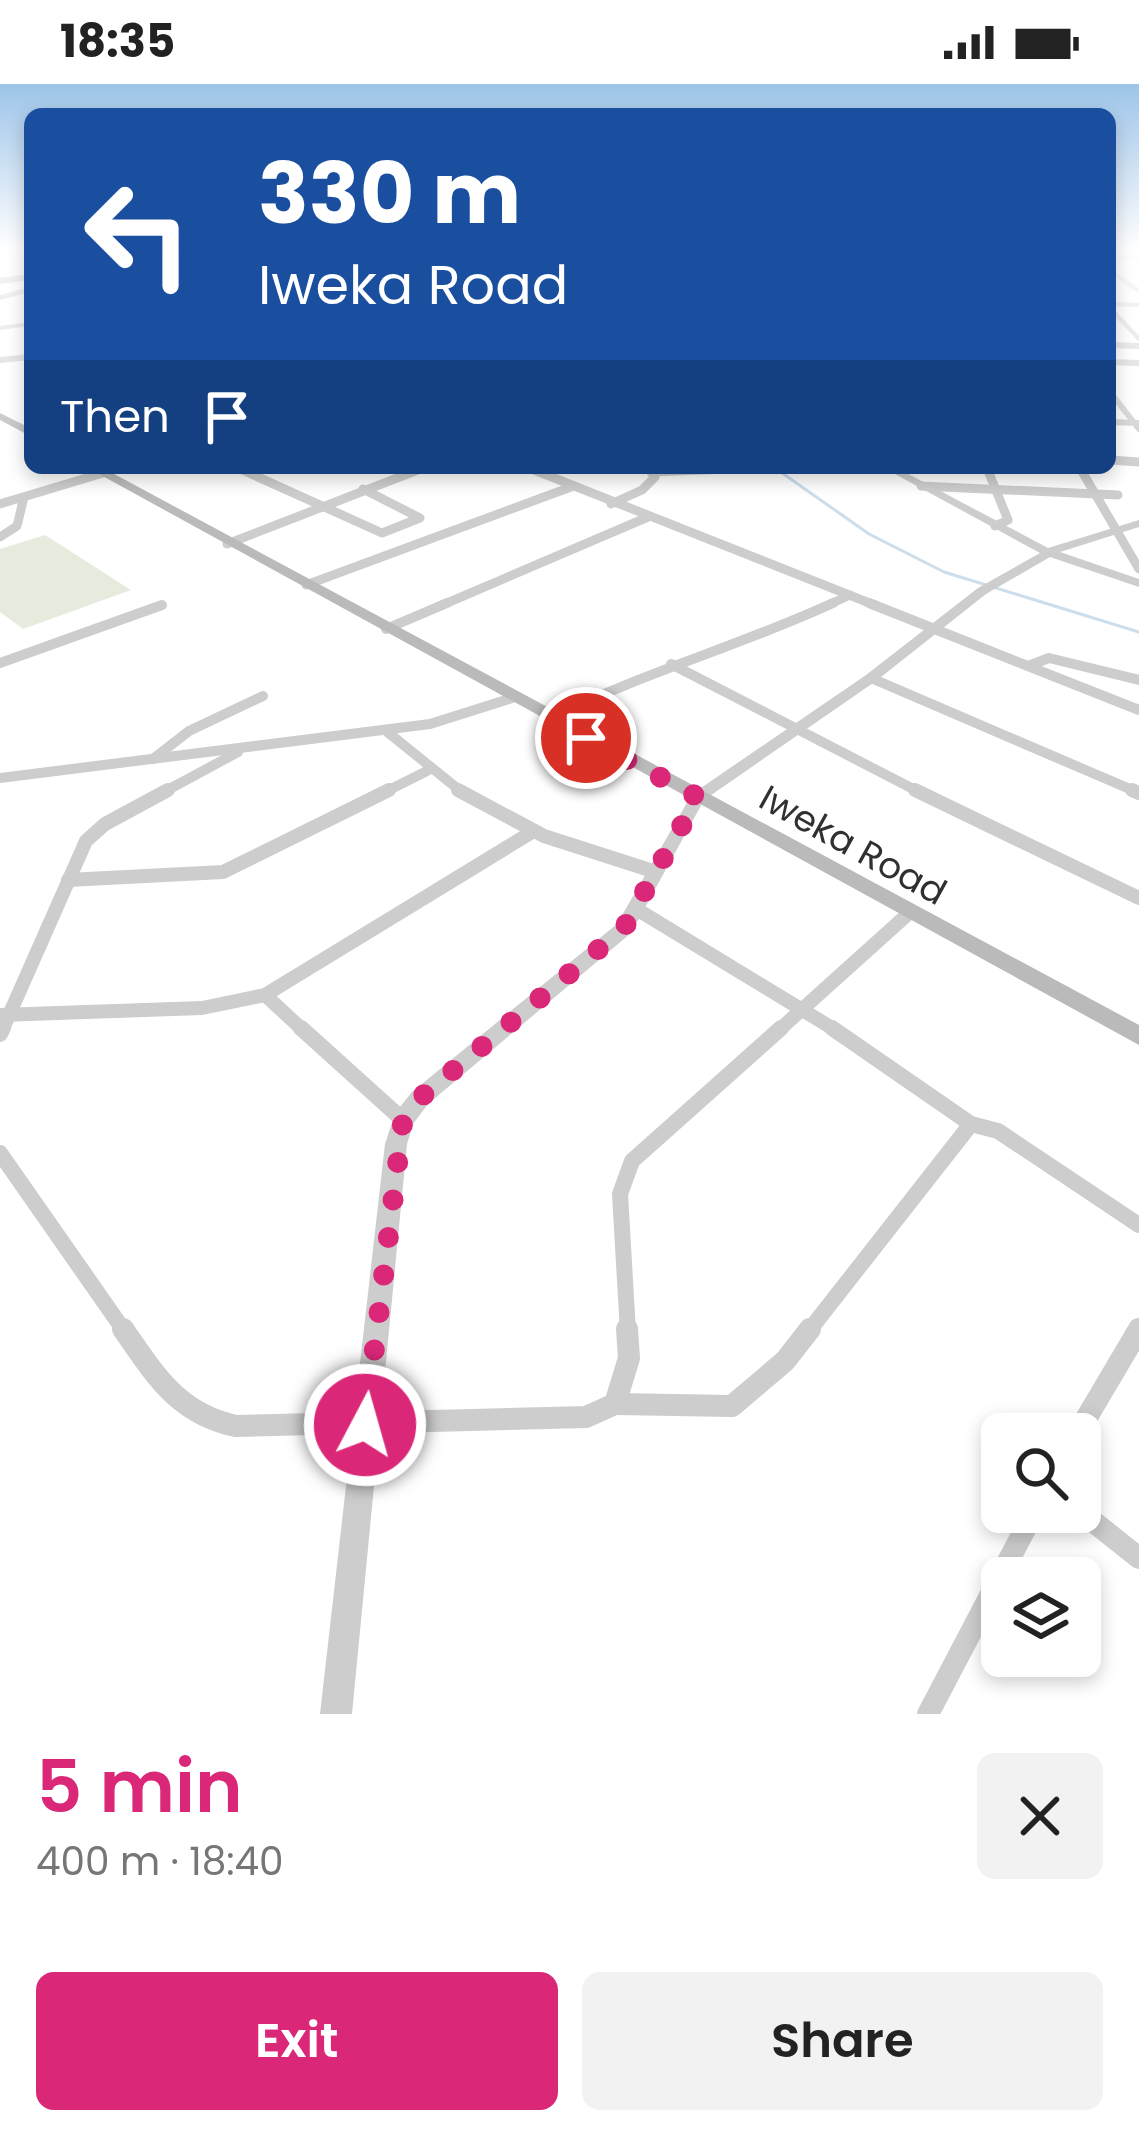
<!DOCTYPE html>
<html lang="en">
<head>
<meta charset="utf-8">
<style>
  body { margin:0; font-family:Poppins,sans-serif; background:#f2f2f2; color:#222; height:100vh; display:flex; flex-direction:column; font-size:45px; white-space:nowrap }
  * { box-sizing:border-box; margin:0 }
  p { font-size:39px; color:#767676 }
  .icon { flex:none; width:66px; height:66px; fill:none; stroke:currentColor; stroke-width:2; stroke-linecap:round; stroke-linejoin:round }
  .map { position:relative; height:1630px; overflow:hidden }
  .panel { display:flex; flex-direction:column; background:#fff; flex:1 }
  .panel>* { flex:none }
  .hud { position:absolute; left:24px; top:24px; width:1092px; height:366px; border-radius:18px; box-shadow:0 6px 18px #0003; background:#1a4fa0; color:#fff; overflow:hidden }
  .buttons { position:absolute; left:981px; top:1329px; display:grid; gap:24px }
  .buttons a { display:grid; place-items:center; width:120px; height:120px; border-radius:18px; background:#fff; box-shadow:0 6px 18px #0003; font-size:60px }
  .pin { position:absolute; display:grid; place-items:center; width:102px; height:102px; color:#fff; margin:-51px; border:6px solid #fff; border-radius:50%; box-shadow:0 3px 12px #0007 }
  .me { position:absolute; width:132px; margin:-66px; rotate:6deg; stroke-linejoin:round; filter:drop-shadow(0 0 9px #0008) }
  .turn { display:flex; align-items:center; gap:42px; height:252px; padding:0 36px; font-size:54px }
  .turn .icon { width:156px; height:156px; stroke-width:2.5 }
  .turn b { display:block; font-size:84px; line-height:102px }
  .then { display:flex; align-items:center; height:114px; padding:0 36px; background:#0003; gap:24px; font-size:45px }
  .round { display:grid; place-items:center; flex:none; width:126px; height:126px; border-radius:18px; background:#f2f2f2 }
  .overview { display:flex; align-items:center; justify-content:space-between; height:204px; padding:0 36px }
  h1 { font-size:72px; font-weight:600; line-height:90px; color:#db2777 }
  .cta { display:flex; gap:24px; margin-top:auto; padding:24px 36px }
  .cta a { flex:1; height:138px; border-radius:18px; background:#db2777; color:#fff; font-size:48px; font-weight:600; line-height:138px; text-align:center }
  .cta a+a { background:#f2f2f2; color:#222 }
  .status { display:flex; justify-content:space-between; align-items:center; height:84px; padding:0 60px; background:#fff; direction:ltr }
  .status svg { height:33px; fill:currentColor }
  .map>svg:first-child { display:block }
  .green { fill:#e5ecde }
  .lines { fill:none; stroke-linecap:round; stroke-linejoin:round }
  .stream { stroke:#ccddeb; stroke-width:3 }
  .minor-far6 { stroke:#cdcdcd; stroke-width:4.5 }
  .minor-far5 { stroke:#cdcdcd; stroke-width:6 }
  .minor-far4 { stroke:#cdcdcd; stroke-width:9 }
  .minor-far3 { stroke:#cdcdcd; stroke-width:10 }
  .minor-far2 { stroke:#cdcdcd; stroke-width:14 }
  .minor-far1 { stroke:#cdcdcd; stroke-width:16 }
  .minor { stroke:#cdcdcd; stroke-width:22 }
  .tertiary { fill:#cdcdcd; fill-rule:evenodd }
  .secondary { fill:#bababa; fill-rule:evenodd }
  .trunk { fill:#a0a0a0; fill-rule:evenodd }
  .route { stroke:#db2777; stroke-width:21; stroke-dasharray:0 37.8 }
  .labels { text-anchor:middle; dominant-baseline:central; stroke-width:12; stroke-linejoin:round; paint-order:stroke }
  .street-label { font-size:36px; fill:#303030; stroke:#fff }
</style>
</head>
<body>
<div class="status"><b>18:35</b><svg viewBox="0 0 49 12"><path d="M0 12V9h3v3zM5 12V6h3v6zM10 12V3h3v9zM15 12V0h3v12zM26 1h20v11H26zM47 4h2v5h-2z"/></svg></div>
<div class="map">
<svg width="1139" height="1630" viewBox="0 0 1139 1630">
  <rect width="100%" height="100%" fill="#fff"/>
  <path class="green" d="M45 451 131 506 23 545 0 528V465Z"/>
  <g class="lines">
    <path class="stream" d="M775 384 869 450 944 488 1139 548"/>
    <g class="minor-far6">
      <path d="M1110 174H1139"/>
      <path d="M1110 187 1139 207"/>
      <path d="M1110 224 1139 255"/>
    </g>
    <g class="minor-far5">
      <path d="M1110 261 1139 262"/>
      <path d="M0 276 30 273"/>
      <path d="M1110 278 1139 279"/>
      <path d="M1110 308 1139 345"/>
      <path d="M1110 338 1139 339"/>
    </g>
    <g class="minor-far4">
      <path d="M1110 376 1139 378"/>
      <path d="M238 384 382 449 420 434 363 405"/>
      <path d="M529 384 877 522"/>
      <path d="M987 384 1008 436 995 442"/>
      <path d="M1080 384 1139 485"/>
      <path d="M651 388 755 384"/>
      <path d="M921 402 1118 411"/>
      <path d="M0 420 103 389"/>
      <path d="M611 420 642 406 655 393 648 384"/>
      <path d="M0 453 17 442 24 413"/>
      <path d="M227 460 423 384"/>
      <path d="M306 501 571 403"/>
      <path d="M440 522 648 433"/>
      <path d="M826 522 850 511"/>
    </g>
    <g class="minor-far3">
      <path d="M869 519 1139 626"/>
      <path d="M386 545 447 519"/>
      <path d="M0 579 162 521"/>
      <path d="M671 580 921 709"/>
      <path d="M1028 582 1049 574 1139 596"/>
      <path d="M871 594 1139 709"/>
      <path d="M550 635C641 589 740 562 833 519"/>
      <path d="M385 646 463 709"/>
      <path d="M153 675 189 647 263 612"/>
      <path d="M0 694 430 640 512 614"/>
      <path d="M162 709 238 668"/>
      <path d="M383 709 427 687"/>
    </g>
    <g class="minor-far2">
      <path d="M458 706 544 752 656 788"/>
      <path d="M915 706 1139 814"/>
      <path d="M1132 706 1139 709"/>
      <path d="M68 796 223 788 389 706"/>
      <path d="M638 826 837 947"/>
      <path d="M265 911 304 947"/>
      <path d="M0 931 202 924 265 911 532 748"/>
      <path d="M2 947 86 757 105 740 168 706"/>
      <path d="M778 947 908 830"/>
    </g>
    <g class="minor-far1">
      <path d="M301 944 403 1036"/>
      <path d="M832 944 971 1040 998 1047 1139 1141"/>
      <path d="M0 950 3 944"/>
      <path d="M0 1069 125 1248"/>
      <path d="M628 1248 620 1110 632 1077 781 944"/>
      <path d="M808 1248 971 1040"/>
    </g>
    <g class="minor">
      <path d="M123 1245C155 1291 178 1330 236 1342L586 1333 615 1320 629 1274 627 1245"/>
      <path d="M615 1320 732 1322 785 1277 810 1245"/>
      <path d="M1077 1350 1139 1245"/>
      <path d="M1080 1427 1139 1474"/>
      <path d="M928 1630 1034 1428"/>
    </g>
    <g class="tertiary">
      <path d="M1110 218 1139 219V223L1110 222Z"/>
      <path d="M30 238V242L0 246V242Z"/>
      <path d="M884 384H897L1048 464 1139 436V443L1060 468 1139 495V503L1050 473 986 510 876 597 704 716 631 849 428 1020 413 1040 407 1060 352 1630H320L385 1060 395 1029 412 1008 617 840 692 710 866 591 978 504 1040 469Z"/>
    </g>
    <g class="secondary">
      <path d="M30 203V208L0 216V211Z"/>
      <path d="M0 329 30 344V352L0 336Z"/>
      <path d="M88 384H103L1139 941V961Z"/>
    </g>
    <path class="trunk" d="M30 190V196L0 200V194Z"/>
  </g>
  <linearGradient id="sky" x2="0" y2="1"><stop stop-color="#9dc4e9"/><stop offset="0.42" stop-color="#fff"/><stop offset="1" stop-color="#fff" stop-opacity="0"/></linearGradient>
  <rect width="1139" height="394" fill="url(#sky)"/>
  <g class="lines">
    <path class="route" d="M365 1341 403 1036 420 1014 624 844 698 713 586 654"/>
  </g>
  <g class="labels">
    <g class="street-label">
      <text transform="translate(853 761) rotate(29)">Iweka Road</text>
    </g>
  </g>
</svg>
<div class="buttons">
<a><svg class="icon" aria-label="search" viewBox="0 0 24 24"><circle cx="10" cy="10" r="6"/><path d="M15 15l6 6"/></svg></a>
<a><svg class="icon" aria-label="layers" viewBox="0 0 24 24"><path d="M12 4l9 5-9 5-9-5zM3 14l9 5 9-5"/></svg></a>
</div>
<div class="pin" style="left:586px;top:654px;background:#d93025"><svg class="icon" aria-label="arrive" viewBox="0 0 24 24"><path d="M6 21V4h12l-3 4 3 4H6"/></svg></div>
<svg class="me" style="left:365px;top:1341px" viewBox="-20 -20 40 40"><circle r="17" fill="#db2777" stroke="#fff" stroke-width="3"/><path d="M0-11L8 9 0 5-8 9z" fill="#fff"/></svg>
<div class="hud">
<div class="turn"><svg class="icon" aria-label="left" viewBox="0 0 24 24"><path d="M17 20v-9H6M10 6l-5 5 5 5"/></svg><div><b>330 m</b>Iweka Road</div></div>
<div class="then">Then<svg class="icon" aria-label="arrive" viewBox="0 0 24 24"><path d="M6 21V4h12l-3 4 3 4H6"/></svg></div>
</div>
</div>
<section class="panel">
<div class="overview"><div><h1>5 min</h1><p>400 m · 18:40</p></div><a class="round"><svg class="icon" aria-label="close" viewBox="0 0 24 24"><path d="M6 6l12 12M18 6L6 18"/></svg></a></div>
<div class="cta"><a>Exit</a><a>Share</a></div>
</section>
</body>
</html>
